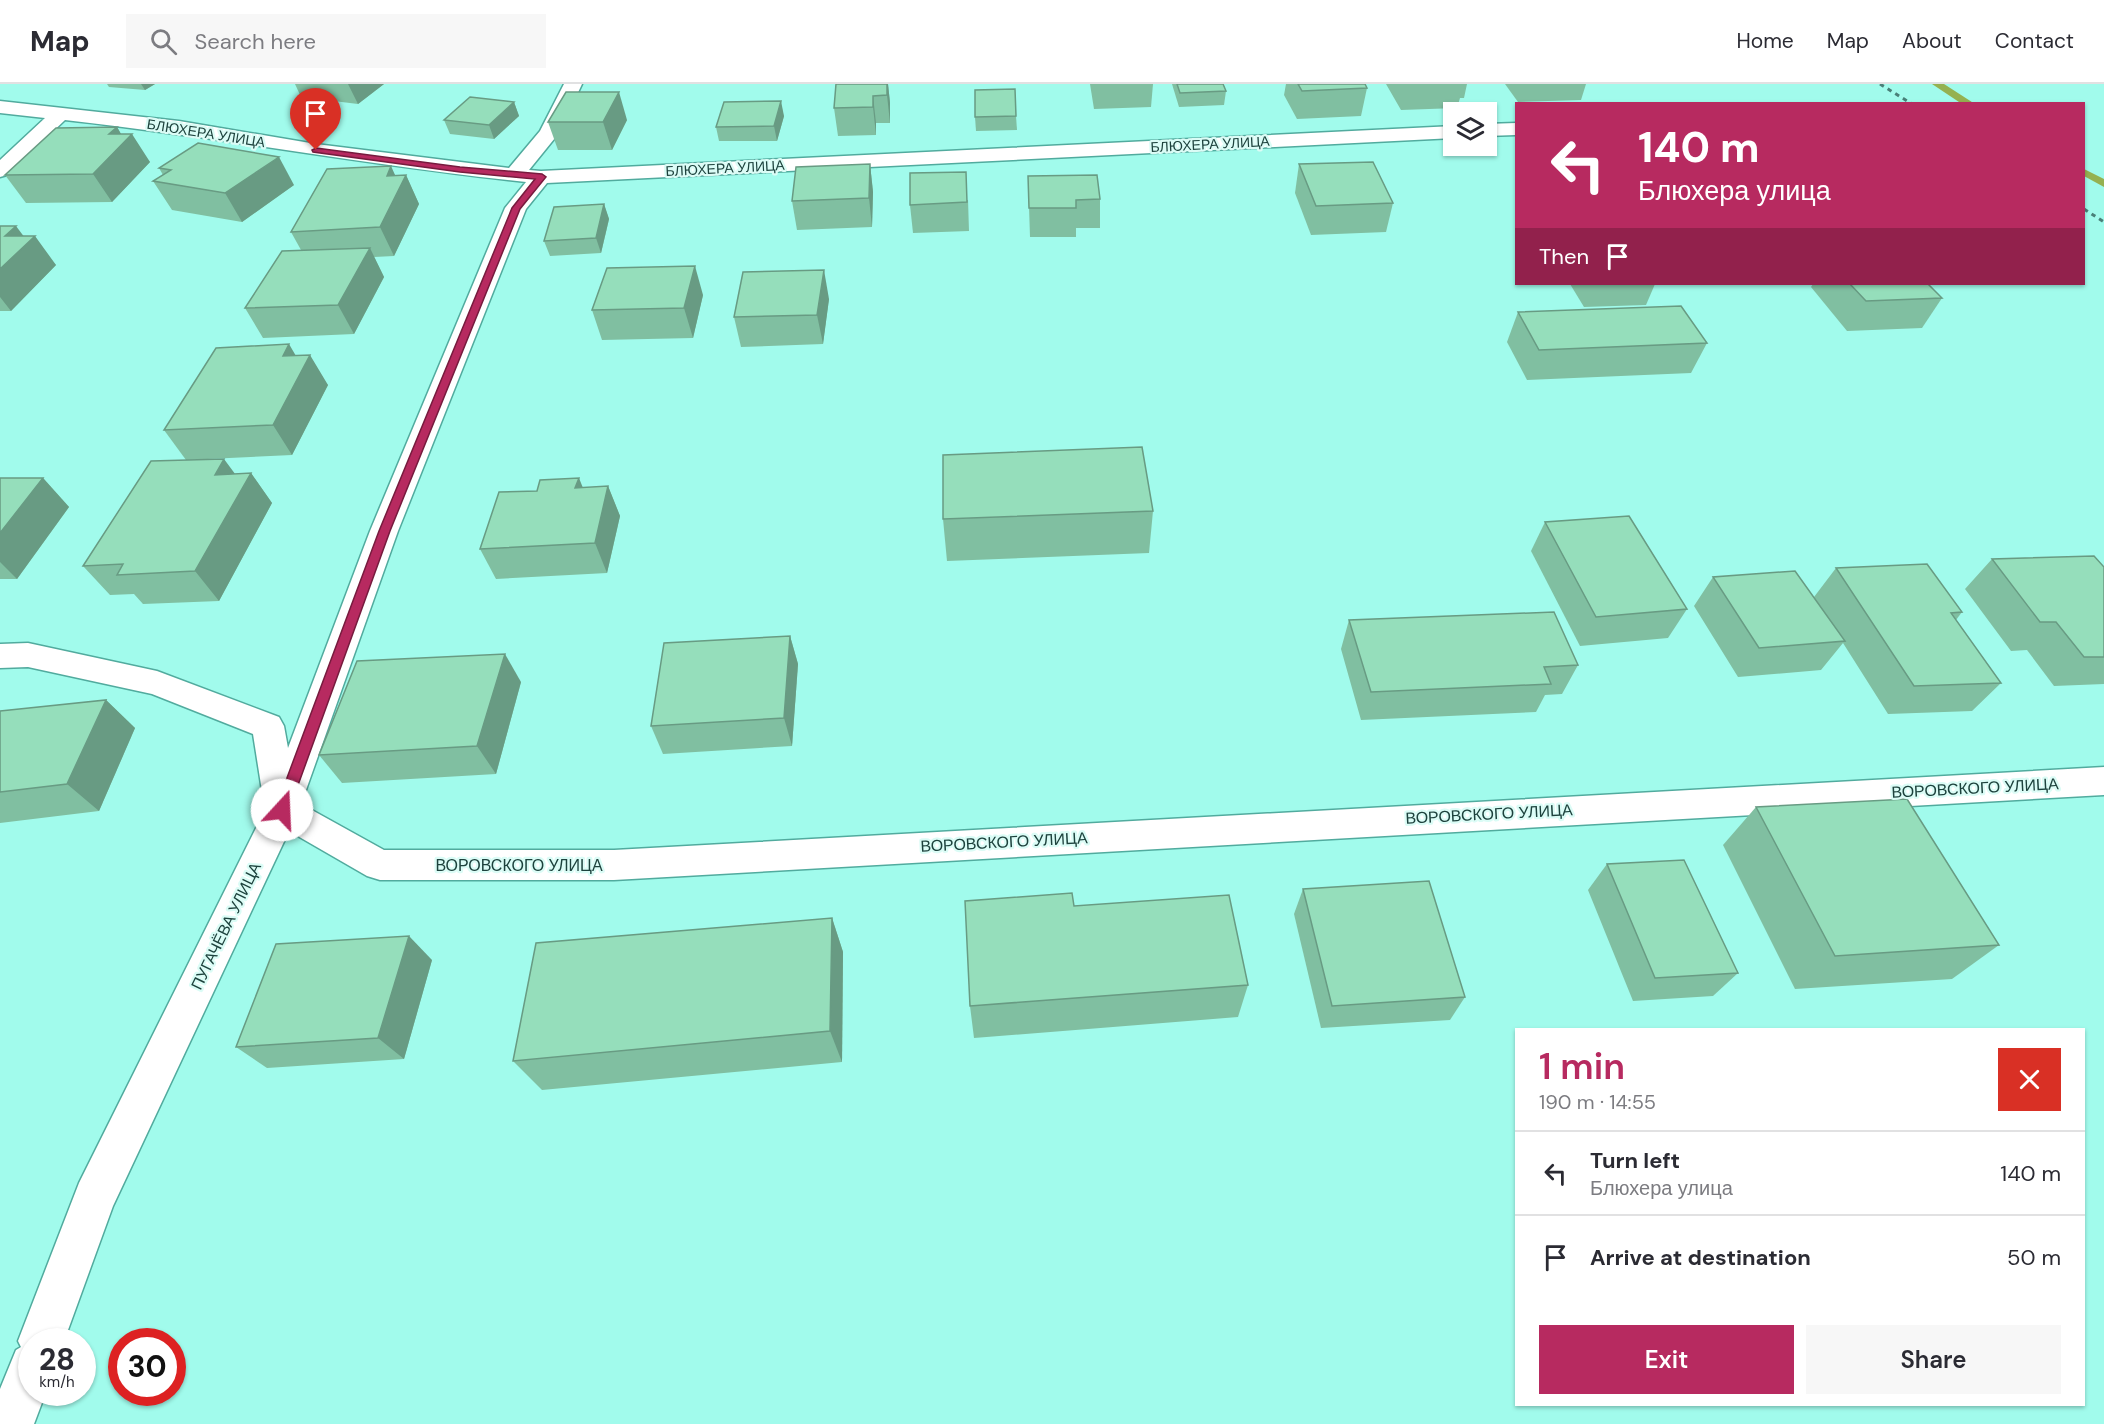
<!DOCTYPE html>
<html lang="en">
<head>
<meta charset="utf-8">
<style>
  body { margin:0; font-family:"DM Sans",sans-serif; background:#f7f7f7; color:#2b2b33; height:100vh; display:flex; flex-direction:column; font-size:22px; white-space:nowrap }
  * { box-sizing:border-box; margin:0 }
  p { font-size:20px; color:#7c7c81 }
  .icon { flex:none; width:33px; height:33px; fill:none; stroke:currentColor; stroke-width:2; stroke-linecap:round; stroke-linejoin:round }
  .map { position:relative; flex:1; overflow:hidden }
  .panel { position:absolute; left:1515px; top:944px; width:570px; height:378px; display:flex; flex-direction:column; background:#fff; border-radius:0px; box-shadow:0 2px 4px #0004 }
  .panel>* { flex:none }
  .guide { position:absolute; left:1515px; top:18px; width:570px; height:183px; border-radius:0px; box-shadow:0 2px 4px #0004; background:#b72a60; color:#fff; overflow:hidden }
  .tools { position:absolute; left:1443px; top:18px; display:grid; gap:12px }
  .tools a { display:grid; place-items:center; width:54px; height:54px; border-radius:0px; background:#fff; box-shadow:0 2px 4px #0004; font-size:30px }
  .speed { position:absolute; left:18px; top:1244px; display:flex; gap:12px; font-size:30px; font-weight:700; text-align:center }
  .speed>* { display:grid; place-content:center; width:78px; height:78px; border-radius:50%; background:#fff; box-shadow:0 2px 4px #0004; line-height:1 }
  .speed small { font-size:15px; font-weight:400 }
  .speed .limit { border:9px solid #d22; background:#fff; color:#111 }
  .pin { position:absolute; display:grid; place-items:center; width:51px; height:51px; color:#fff; margin:-62px -26px; border-radius:50% 50% 50% 0; rotate:-45deg; box-shadow:0 0 6px #0007 }
  .pin .icon { rotate:45deg }
  .me { position:absolute; width:66px; margin:-33px; rotate:20deg; stroke-linejoin:round; filter:drop-shadow(0 0 4px #0008) }
  .turn { display:flex; align-items:center; gap:21px; height:126px; padding:0 24px; font-size:27px }
  .turn .icon { width:78px; height:78px; stroke-width:2.5 }
  .turn b { display:block; font-size:42px; line-height:51px }
  .then { display:flex; align-items:center; height:57px; padding:0 24px; background:#0003; gap:12px; font-size:22px }
  .round { display:grid; place-items:center; flex:none; width:63px; height:63px; border-radius:0px; background:#f7f7f7 }
  .summary { display:flex; align-items:center; justify-content:space-between; height:102px; padding:0 24px }
  h1 { font-size:36px; font-weight:600; line-height:45px; color:#b72a60 }
  .button { display:flex; gap:12px; margin-top:auto; padding:12px 24px }
  .button a { flex:1; height:69px; border-radius:0px; background:#b72a60; color:#fff; font-size:24px; font-weight:600; line-height:69px; text-align:center }
  .button a+a { background:#f7f7f7; color:#2b2b33 }
  ul { padding:0; list-style:none }
  li { display:flex; align-items:center; gap:18px; height:84px; padding:0 24px; border-top:2px solid #e1e1e2 }
  li div { flex:1 }
  li b { display:block; font-size:22px }
  li em { font-style:normal }
  header { display:flex; align-items:center; gap:36px; box-sizing:border-box; height:84px; padding:0 30px; background:#fff; border-bottom:2px solid #e1e1e2 }
  header strong { font-size:28px }
  nav { display:flex; gap:33px; margin-inline-start:auto; font-size:21px }
  .search { width:420px; height:54px; background:#f7f7f7; display:flex; align-items:center; gap:15px; box-sizing:border-box; padding:0 21px; border-radius:0px; color:#7c7c81; font-size:22px }
  .map>svg:first-child { display:block }
  .lines { fill:none; stroke-linecap:round; stroke-linejoin:round }
  .stream { fill:#95b151; fill-rule:evenodd }
  .minor-casing { stroke:#51ab9e; stroke-width:3 }
  .minor { fill:#fff; fill-rule:evenodd }
  .rail { stroke:#498078; stroke-width:3; stroke-dasharray:4.5 4.5; stroke-linecap:butt }
  .wall { fill:#80bfa1 }
  .shaded-wall { fill:#689b83 }
  .building { fill:#95debb; stroke:#689b83; stroke-width:1.5 }
  .route { fill:#b72a60; stroke:#771b3e; stroke-width:1.5 }
  .labels { text-anchor:middle; dominant-baseline:central; stroke-width:4.5; stroke-linejoin:round; paint-order:stroke }
  .far-street-label { font-size:14px; fill:#1d423d; stroke:#dbfcf6 }
  .street-label { font-size:16px; fill:#1d423d; stroke:#dbfcf6 }
</style>
</head>
<body>
<header>
<strong>Map</strong>
<div class="search"><svg class="icon" aria-label="search" viewBox="0 0 24 24"><circle cx="10" cy="10" r="6"/><path d="M15 15l6 6"/></svg>Search here</div>
<nav><a>Home</a><a>Map</a><a>About</a><a>Contact</a></nav>
</header>
<div class="map">
<svg width="2104" height="1340" viewBox="0 0 2104 1340">
  <rect width="100%" height="100%" fill="#a1fbec"/>
  <g class="lines">
    <g class="stream">
      <path d="M1932 0H1944L1975 20H1962Z"/>
      <path d="M2084 85 2104 95V103L2084 92Z"/>
    </g>
    <g class="minor-casing">
      <g id="minor">
        <path d="M564 0H582L559 49 529 86 541 87 1454 42V54L547 99 526 125 398 447 301 720 384 766H614L2104 683V711L614 796H380L367 792 289 747 113 1122 64 1257H32V1308H46L34 1340H0V1305L16 1266 21 1263 18 1257 79 1099 265 726 253 650 152 610 28 583 0 584V560L28 559 157 587 279 633 284 642 288 664 370 447 505 124 526 98C372 82 219 53 65 36L7 91 0 93V76L45 34 0 29V17L179 37 316 60 509 84 540 47Z"/>
        <path d="M1516 39V51L1486 52V40Z"/>
      </g>
    </g>
    <use href="#minor" class="minor"/>
    <g class="rail">
      <path d="M1880 0 1912 20"/>
      <path d="M2084 125 2104 138"/>
    </g>
  </g>
  <g class="wall">
    <path d="M107 0H155L145 6 109 3Z"/>
    <path d="M295 0H384L358 20 301 13Z"/>
    <path d="M836 0H888L890 19V39H876V51L838 52 834 24Z"/>
    <path d="M1090 0H1153L1151 23 1094 25Z"/>
    <path d="M1172 0H1223L1226 7 1224 21 1179 23Z"/>
    <path d="M1286 0H1365L1367 4 1361 32 1297 35 1284 11Z"/>
    <path d="M1386 0H1467L1464 14H1460L1457 24 1401 26Z"/>
    <path d="M1505 0H1586L1581 16 1518 18Z"/>
    <path d="M514 18 519 32 494 55 450 50 444 36Z"/>
    <path d="M784 32 777 57H719L716 43Z"/>
    <path d="M1016 32 1017 46 976 47 975 33Z"/>
    <path d="M627 36 612 66H558L548 38Z"/>
    <path d="M117 43 121 50 150 78 112 118 26 119 5 91Z"/>
    <path d="M870 80 873 108 872 143 797 146 792 117Z"/>
    <path d="M1299 80 1393 119 1386 148 1311 151 1295 109Z"/>
    <path d="M159 84 294 101 242 138 172 126 153 97 163 91Z"/>
    <path d="M406 91 419 120 394 172 374 173 384 193 354 250 263 254 245 224 301 166 291 148 396 92Z"/>
    <path d="M1028 92 1100 115V144H1076V153H1030Z"/>
    <path d="M968 116 969 147 913 149 910 121Z"/>
    <path d="M604 120 609 135 601 169 550 172 544 157Z"/>
    <path d="M0 142 23 152 56 181 11 227H0Z"/>
    <path d="M1570 200H1655L1646 221 1584 223Z"/>
    <path d="M1813 200H1928L1942 214 1922 244 1847 247 1811 203Z"/>
    <path d="M703 211 693 254 602 256 592 226Z"/>
    <path d="M829 215 823 260 741 263 734 233Z"/>
    <path d="M1518 228 1707 259 1691 289 1527 296 1507 258Z"/>
    <path d="M296 271 328 301 292 371 186 376 164 346Z"/>
    <path d="M251 389 272 419 219 517 143 520 134 510 110 511 83 482 235 390Z"/>
    <path d="M0 394H43L69 423 17 495H0Z"/>
    <path d="M608 402 620 432 607 489 496 495 480 465 537 407Z"/>
    <path d="M1153 427 1149 469 947 477 943 435Z"/>
    <path d="M1545 438 1687 525 1668 554 1580 562 1531 467Z"/>
    <path d="M1992 475 2104 483V600L2054 602 2027 566 2011 567 1965 505Z"/>
    <path d="M1836 484 1962 528 1956 536 2001 599 1972 627 1888 630 1843 559 1821 586 1738 593 1694 522 1713 493 1814 513Z"/>
    <path d="M1349 536 1578 581 1562 610 1545 611 1536 628 1361 636 1341 565Z"/>
    <path d="M790 552 798 580 792 662 663 670 651 642Z"/>
    <path d="M521 598 496 690 342 699 319 671Z"/>
    <path d="M106 616 135 644 99 727 0 739V627Z"/>
    <path d="M1756 723 1999 861 1952 895 1795 905 1723 761Z"/>
    <path d="M1607 780 1738 889 1713 912 1633 917 1588 806Z"/>
    <path d="M1303 805 1465 913 1450 936 1321 944 1294 830Z"/>
    <path d="M1074 822 1248 901 1238 933 974 954 970 922Z"/>
    <path d="M832 834 843 868 842 978 542 1006 513 977Z"/>
    <path d="M432 876 404 975 267 984 236 963Z"/>
  </g>
  <g class="shaded-wall">
    <path d="M141 0H155L145 6Z"/>
    <path d="M348 0H384L358 20Z"/>
    <path d="M887 0H888L890 19V39L887 11Z"/>
    <path d="M619 8 627 36 612 66 603 38Z"/>
    <path d="M873 12 876 39V51L873 23Z"/>
    <path d="M781 17 784 32 777 57 774 42Z"/>
    <path d="M514 18 519 32 494 55 489 41Z"/>
    <path d="M117 43 125 57 132 50 150 78 112 118 93 90 109 50Z"/>
    <path d="M279 73 294 101 242 138 225 109Z"/>
    <path d="M870 80 873 108 872 143 869 114Z"/>
    <path d="M391 82 400 102 406 91 419 120 394 172 380 143 387 92Z"/>
    <path d="M604 120 609 135 601 169 596 154Z"/>
    <path d="M16 142 28 158 35 152 56 181 11 227 0 213V185L5 152Z"/>
    <path d="M370 164 384 193 354 250 338 221Z"/>
    <path d="M695 182 703 211 693 254 684 224Z"/>
    <path d="M824 186 829 215 823 260 817 231Z"/>
    <path d="M289 260 303 284 310 271 328 301 292 371 273 341 283 272Z"/>
    <path d="M224 375 244 402 251 389 272 419 219 517 195 487 215 391Z"/>
    <path d="M43 394 69 423 17 495 0 478V449Z"/>
    <path d="M579 394 591 424 575 404Z"/>
    <path d="M608 402 620 432 607 489 595 459Z"/>
    <path d="M790 552 798 580 792 662 784 634Z"/>
    <path d="M505 570 521 598 496 690 477 662Z"/>
    <path d="M106 616 135 644 99 727 67 700Z"/>
    <path d="M832 834 843 868 842 978 830 947Z"/>
    <path d="M409 852 432 876 404 975 378 954Z"/>
  </g>
  <g class="building">
    <path d="M836 0H887V11L873 12V23L834 24Z"/>
    <path d="M1177 0H1223L1226 7 1180 9Z"/>
    <path d="M1298 0H1365L1367 4 1302 7Z"/>
    <path d="M1015 5 1016 32 975 33V6Z"/>
    <path d="M566 8H619L603 38H548Z"/>
    <path d="M470 13 514 18 489 41 444 36Z"/>
    <path d="M781 17 774 42 716 43 724 18Z"/>
    <path d="M117 43 109 50H132L93 90 5 91 56 44Z"/>
    <path d="M198 59 279 73 225 109 153 97 171 86 159 84Z"/>
    <path d="M1373 78 1393 119 1316 122 1299 80Z"/>
    <path d="M870 80 869 114 792 117 796 83Z"/>
    <path d="M391 82 387 92 406 91 380 143 291 148 327 85Z"/>
    <path d="M966 88 967 118 910 121V89Z"/>
    <path d="M1097 91 1100 115 1076 116V124H1029L1028 92Z"/>
    <path d="M604 120 596 154 544 157 554 123Z"/>
    <path d="M0 142H16L5 152H35L0 185Z"/>
    <path d="M370 164 338 221 245 224 282 167Z"/>
    <path d="M695 182 684 224 592 226 607 184Z"/>
    <path d="M824 186 817 231 734 233 743 188Z"/>
    <path d="M1850 200H1928L1942 214 1866 217Z"/>
    <path d="M1681 222 1707 259 1539 266 1518 228Z"/>
    <path d="M289 260 283 272 310 271 273 341 164 346 216 264Z"/>
    <path d="M1142 363 1153 427 943 435V371Z"/>
    <path d="M224 375 215 391 251 389 195 487 117 491 123 480 83 482 151 377Z"/>
    <path d="M0 394H43L0 449Z"/>
    <path d="M579 394 575 404 608 402 595 459 480 465 499 408 537 407 540 396Z"/>
    <path d="M1629 432 1687 525 1596 533 1545 438Z"/>
    <path d="M2094 472 2104 483V573H2084L2056 538H2040L1992 475Z"/>
    <path d="M1927 480 1962 528 1951 529 2001 599 1914 602 1836 484Z"/>
    <path d="M1795 487 1845 557 1759 564 1713 493Z"/>
    <path d="M1554 528 1578 581 1544 583 1551 600 1371 608 1349 536Z"/>
    <path d="M790 552 784 634 651 642 664 559Z"/>
    <path d="M505 570 477 662 319 671 357 577Z"/>
    <path d="M106 616 67 700 0 708V627Z"/>
    <path d="M1907 715 1999 861 1835 872 1756 723Z"/>
    <path d="M1684 776 1738 889 1655 894 1607 780Z"/>
    <path d="M1429 797 1465 913 1332 922 1303 805Z"/>
    <path d="M1072 809 1074 822 1229 811 1248 901 970 922 965 817Z"/>
    <path d="M832 834 830 947 513 977 536 859Z"/>
    <path d="M409 852 378 954 236 963 276 860Z"/>
  </g>
  <path class="route" d="M316 64 460 83 542 90 546 93 520 125 390 447 289 726 287 731H277L275 726 379 447 512 124 535 95 460 88 313 68 312 66Z"/>
  <g class="labels">
    <g class="far-street-label">
      <text transform="translate(206 49) rotate(9)">БЛЮХЕРА УЛИЦА</text>
      <text transform="translate(1210 60) rotate(-3)">БЛЮХЕРА УЛИЦА</text>
      <text transform="translate(725 84) rotate(-3)">БЛЮХЕРА УЛИЦА</text>
    </g>
    <g class="street-label">
      <text transform="translate(1975 704) rotate(-3)">ВОРОВСКОГО УЛИЦА</text>
      <text transform="translate(1489 730) rotate(-3)">ВОРОВСКОГО УЛИЦА</text>
      <text transform="translate(1004 758) rotate(-3)">ВОРОВСКОГО УЛИЦА</text>
      <text x="519" y="781">ВОРОВСКОГО УЛИЦА</text>
      <text transform="translate(226 842) rotate(-64)">ПУГАЧЁВА УЛИЦА</text>
    </g>
  </g>
</svg>
<div class="tools">
<a><svg class="icon" aria-label="layers" viewBox="0 0 24 24"><path d="M12 4l9 5-9 5-9-5zM3 14l9 5 9-5"/></svg></a>
</div>
<div class="speed"><div>28<small>km/h</small></div><div class="limit">30</div></div>
<div class="pin" style="left:316px;top:66px;background:#d93025"><svg class="icon" aria-label="arrive" viewBox="0 0 24 24"><path d="M6 21V4h12l-3 4 3 4H6"/></svg></div>
<svg class="me" style="left:282px;top:726px" viewBox="-20 -20 40 40"><circle r="19" fill="#fff"/><path d="M0-13L10 11 0 6-10 11z" fill="#b72a60"/></svg>
<div class="guide">
<div class="turn"><svg class="icon" aria-label="left" viewBox="0 0 24 24"><path d="M17 20v-9H6M10 6l-5 5 5 5"/></svg><div><b>140 m</b>Блюхера улица</div></div>
<div class="then">Then<svg class="icon" aria-label="arrive" viewBox="0 0 24 24"><path d="M6 21V4h12l-3 4 3 4H6"/></svg></div>
</div>
<section class="panel">
<div class="summary"><div><h1>1 min</h1><p>190 m · 14:55</p></div><a class="round" style="background:#d93025;color:#fff"><svg class="icon" aria-label="close" viewBox="0 0 24 24"><path d="M6 6l12 12M18 6L6 18"/></svg></a></div>
<ul>
<li><svg class="icon" aria-label="left" viewBox="0 0 24 24"><path d="M17 20v-9H6M10 6l-5 5 5 5"/></svg><div><b>Turn left</b><p>Блюхера улица</p></div><em>140 m</em></li>
<li><svg class="icon" aria-label="arrive" viewBox="0 0 24 24"><path d="M6 21V4h12l-3 4 3 4H6"/></svg><div><b>Arrive at destination</b></div><em>50 m</em></li>
</ul>
<div class="button"><a>Exit</a><a>Share</a></div>
</section>
</div>
</body>
</html>
